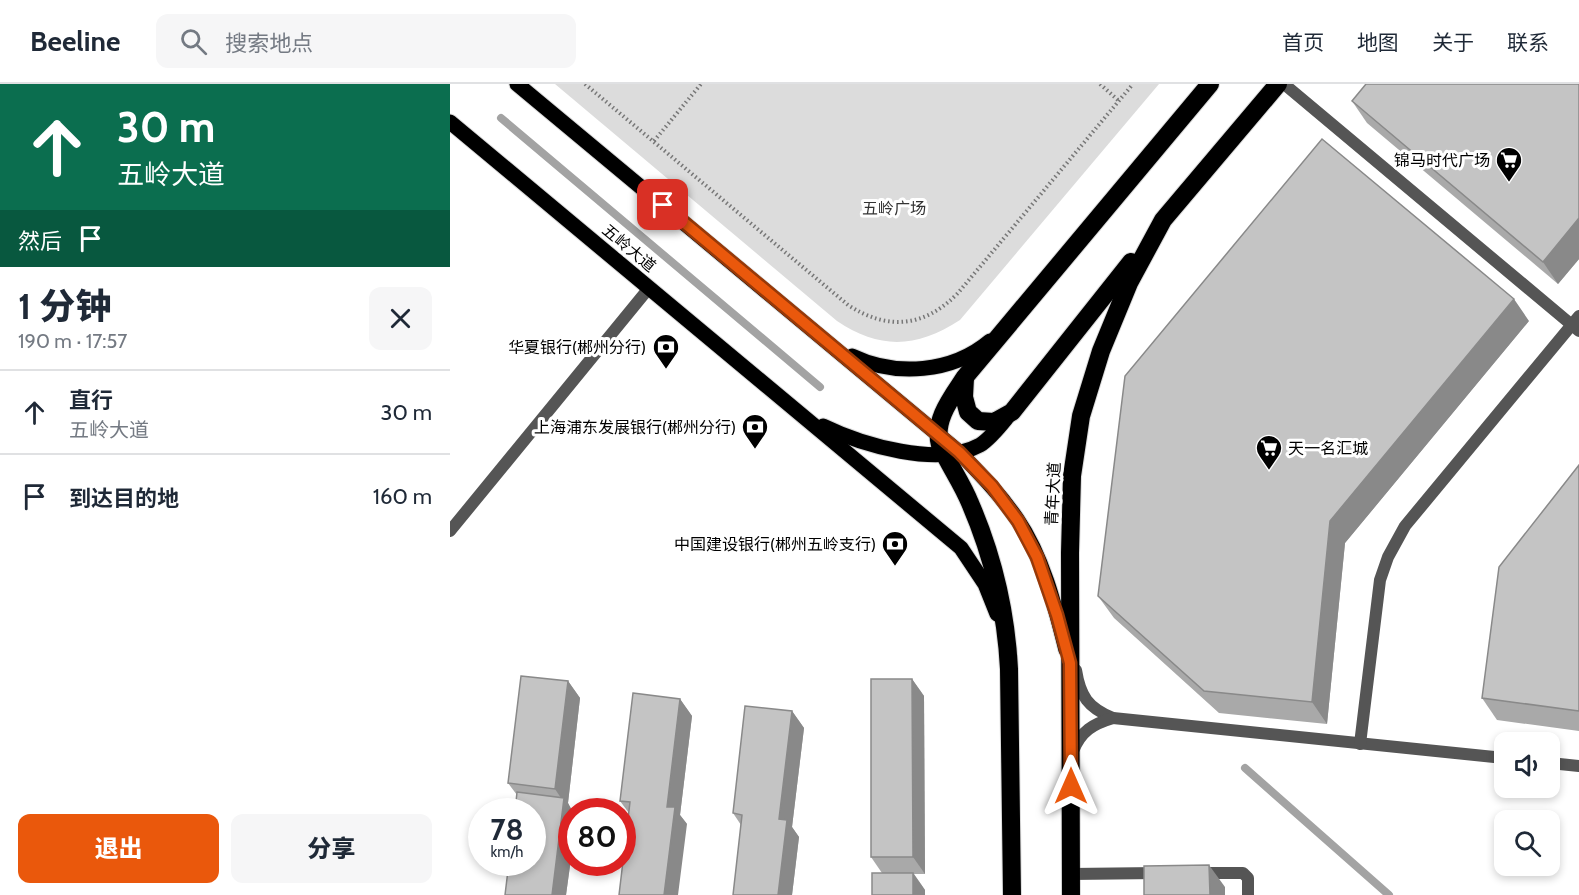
<!DOCTYPE html>
<html lang="zh">
<head>
<meta charset="utf-8">
<style>
  body { margin:0; font-family:Cabin,"Noto Sans SC",sans-serif; background:#f6f6f7; color:#1f2937; height:100vh; display:flex; flex-direction:column; font-size:22px; white-space:nowrap }
  * { box-sizing:border-box; margin:0 }
  p { font-size:20px; color:#747a83 }
  .icon { flex:none; width:33px; height:33px; fill:none; stroke:currentColor; stroke-width:2; stroke-linecap:round; stroke-linejoin:round }
  .map { position:relative; flex:1; overflow:hidden }
  .details { display:flex; flex-direction:column; background:#fff; width:450px }
  .details>* { flex:none }
  .top-card { background:#0b6e4f; color:#fff; overflow:hidden }
  .fabs { position:absolute; left:1044px; top:648px; display:grid; gap:12px }
  .fabs a { display:grid; place-items:center; width:66px; height:66px; border-radius:12px; background:#fff; box-shadow:0 3px 9px #0003; font-size:30px }
  .speed { position:absolute; left:18px; top:714px; display:flex; gap:12px; font-size:30px; font-weight:700; text-align:center }
  .speed>* { display:grid; place-content:center; width:78px; height:78px; border-radius:50%; background:#fff; box-shadow:0 3px 9px #0003; line-height:1 }
  .speed small { font-size:15px; font-weight:400 }
  .speed .limit { border:9px solid #d22; background:#fff; color:#111 }
  .pin { position:absolute; display:grid; place-items:center; width:51px; height:51px; color:#fff; margin:-26px; border-radius:12px; box-shadow:0 3px 9px #0006 }
  .me { position:absolute; width:66px; margin:-33px; rotate:0deg; stroke-linejoin:round; filter:drop-shadow(0 0 4px #0008) }
  .turn { display:flex; align-items:center; gap:21px; height:126px; padding:0 18px; font-size:27px }
  .turn .icon { width:78px; height:78px; stroke-width:2.5 }
  .turn b { display:block; font-size:42px; line-height:51px }
  .then { display:flex; align-items:center; height:57px; padding:0 18px; background:#0003; gap:12px; font-size:22px }
  .round { display:grid; place-items:center; flex:none; width:63px; height:63px; border-radius:12px; background:#f6f6f7 }
  .head { display:flex; align-items:center; justify-content:space-between; height:102px; padding:0 18px }
  h1 { font-size:36px; font-weight:800; line-height:45px }
  .primary-button { display:flex; gap:12px; margin-top:auto; padding:12px 18px }
  .primary-button a { flex:1; height:69px; border-radius:12px; background:#ea580c; color:#fff; font-size:24px; font-weight:800; line-height:69px; text-align:center }
  .primary-button a+a { background:#f6f6f7; color:#1f2937 }
  ul { padding:0; list-style:none }
  li { display:flex; align-items:center; gap:18px; height:84px; padding:0 18px; border-top:2px solid #e0e1e3 }
  li div { flex:1 }
  li b { display:block; font-size:22px }
  li em { font-style:normal }
  header { display:flex; align-items:center; gap:36px; box-sizing:border-box; height:84px; padding:0 30px; background:#fff; border-bottom:2px solid #e0e1e3 }
  header strong { font-size:28px }
  nav { display:flex; gap:33px; margin-inline-start:auto; font-size:21px }
  .search { width:420px; height:54px; background:#f6f6f7; display:flex; align-items:center; gap:15px; box-sizing:border-box; padding:0 21px; border-radius:12px; color:#747a83; font-size:22px }
  main { display:flex; flex:1; min-height:0 }
  .map>svg:first-child { display:block }
  .green { fill:#dcdcdc }
  .lines { fill:none; stroke-linecap:round; stroke-linejoin:round }
  .stream { stroke:#a3a3a3; stroke-width:8 }
  .primary-casing { stroke:#dbdbdb; stroke-width:17 }
  .highway-casing { stroke:#dbdbdb; stroke-width:20 }
  .path { stroke:#777; stroke-width:4; stroke-dasharray:1.5 3; stroke-linecap:butt }
  .lane { stroke:#555; stroke-width:12 }
  .street { stroke:#555; stroke-width:12 }
  .primary { stroke:#000; stroke-width:15 }
  .highway { stroke:#000; stroke-width:18 }
  .wall { fill:#a9a9a9 }
  .shaded-wall { fill:#898989 }
  .building { fill:#c4c4c4; stroke:#898989; stroke-width:1.5 }
  .route-casing { stroke:#983908; stroke-width:15 }
  .route { stroke:#ea580c; stroke-width:10 }
  .labels { text-anchor:middle; dominant-baseline:central; stroke-width:6; stroke-linejoin:round; paint-order:stroke }
  .poi-label { font-size:16px; fill:#000; stroke:#fff; text-anchor:end }
  .park-label { font-size:16px; fill:#333; stroke:#fff }
  .street-label { font-size:16px; fill:#000; stroke:#fff }
</style>
</head>
<body>
<header>
<strong>Beeline</strong>
<div class="search"><svg class="icon" aria-label="search" viewBox="0 0 24 24"><circle cx="10" cy="10" r="6"/><path d="M15 15l6 6"/></svg>搜索地点</div>
<nav><a>首页</a><a>地图</a><a>关于</a><a>联系</a></nav>
</header>
<main>
<section class="details">
<div class="top-card">
<div class="turn"><svg class="icon" aria-label="ahead" viewBox="0 0 24 24"><path d="M12 20V5M6 11l6-6 6 6"/></svg><div><b>30 m</b>五岭大道</div></div>
<div class="then">然后<svg class="icon" aria-label="arrive" viewBox="0 0 24 24"><path d="M6 21V4h12l-3 4 3 4H6"/></svg></div>
</div>
<div class="head"><div><h1>1 分钟</h1><p>190 m · 17:57</p></div><a class="round"><svg class="icon" aria-label="close" viewBox="0 0 24 24"><path d="M6 6l12 12M18 6L6 18"/></svg></a></div>
<ul>
<li><svg class="icon" aria-label="ahead" viewBox="0 0 24 24"><path d="M12 20V5M6 11l6-6 6 6"/></svg><div><b>直行</b><p>五岭大道</p></div><em>30 m</em></li>
<li><svg class="icon" aria-label="arrive" viewBox="0 0 24 24"><path d="M6 21V4h12l-3 4 3 4H6"/></svg><div><b>到达目的地</b></div><em>160 m</em></li>
</ul>
<div class="primary-button"><a>退出</a><a>分享</a></div>
</section>
<div class="map">
<svg width="1129" height="811" viewBox="0 0 1129 811">
  <rect width="100%" height="100%" fill="#fff"/>
  <path class="green" d="M105 0H709L510 236C467 264 430 266 387 237Z"/>
  <g class="lines">
    <g class="stream">
      <path d="M51 34 370 303"/>
      <path d="M795 684 939 811"/>
    </g>
    <g class="primary-casing">
      <g id="primary">
        <path d="M67 0 509 368C530 390 550 410 567 435 593 473 605 522 616 566"/>
        <path d="M0 38 511 464 535 500 547 530"/>
        <path d="M402 272C446 293 502 289 540 257"/>
        <path d="M373 342C412 361 489 384 530 361 541 354 550 342 559 331"/>
      </g>
    </g>
    <g class="highway-casing">
      <g id="highway">
        <path d="M515 294 514 313 518 328 528 337 544 338 562 328 681 178"/>
        <path d="M562 811 559 585C556 527 543 472 520 419 512 399 499 381 490 361 483 336 502 313 515 293L760 0"/>
        <path d="M621 811 620 469 622 392 631 332 651 267 679 199 713 136 828 0"/>
      </g>
    </g>
    <g class="path">
      <path d="M135 0 398 221C438 247 475 243 508 209L683 0"/>
      <path d="M650 0 669 17"/>
      <path d="M204 57 251 0"/>
    </g>
    <g class="lane">
      <path d="M0 447 199 204"/>
      <path d="M750 789H793L798 794V811"/>
      <path d="M621 790 708 789"/>
    </g>
    <g class="street">
      <path d="M834 0 1129 247"/>
      <path d="M626 586C630 612 638 624 663 634L1054 674"/>
      <path d="M910 660 930 496 938 473 955 442 1129 232"/>
      <path d="M623 667C631 647 643 640 663 634"/>
      <path d="M1100 679 1129 682"/>
    </g>
    <use href="#primary" class="primary"/>
    <use href="#highway" class="highway"/>
  </g>
  <g class="wall">
    <path d="M1129 0V175L1108 200 917 39 902 17Z"/>
    <path d="M1079 237 895 459 877 640 769 629 664 534 648 512Z"/>
    <path d="M1129 381V647L1047 636 1032 614Z"/>
    <path d="M462 595 474 612 475 790H464L475 806 432 789 421 773Z"/>
    <path d="M118 597 130 614 118 719 122 728V767L116 811H55L67 711 58 699Z"/>
    <path d="M230 615 242 632 230 731 237 740 179 729 170 717Z"/>
    <path d="M342 627 354 644 342 743 349 753 342 811H283L291 741 283 729Z"/>
  </g>
  <g class="shaded-wall">
    <path d="M1129 134V175L1108 200 1093 178Z"/>
    <path d="M1064 215 1079 237 895 459 877 640 862 618 880 437Z"/>
    <path d="M462 595 474 612 475 790 463 773Z"/>
    <path d="M118 597 130 614 118 719 123 728H122V767L116 811H102L113 717 105 705Z"/>
    <path d="M230 615 242 632 230 731 237 740 228 811H214L217 723Z"/>
    <path d="M342 627 354 644 342 743 349 753 342 811H328L329 735Z"/>
    <path d="M759 781 775 803V811H760Z"/>
    <path d="M463 789 475 806V811H463Z"/>
  </g>
  <g class="building">
    <path d="M916 0H1129V134L1093 178 902 17Z"/>
    <path d="M872 55 1064 215 880 437 862 618 754 607 648 512 675 292Z"/>
    <path d="M1129 381V627L1032 614 1049 483Z"/>
    <path d="M71 592 118 597 105 705 58 699Z"/>
    <path d="M421 595H462L463 773H421Z"/>
    <path d="M183 609 230 615 217 723H225L214 811H169L180 718 170 717Z"/>
    <path d="M295 622 342 627 329 735 337 736 328 811H283L292 731 283 729Z"/>
    <path d="M67 708 114 714 102 811H55L59 778H82V728H65Z"/>
    <path d="M759 781 760 811H694V782Z"/>
    <rect x="422" y="789" width="41" height="22"/>
  </g>
  <g class="lines">
    <g class="route-casing">
      <path id="route" d="M213 121 509 368 542 402 568 437 587 473 607 531 620 579 621 702"/>
    </g>
    <use href="#route" class="route"/>
  </g>
  <defs>
    <g id="supermarket-pin" transform="scale(1.35)"><path d="M0 17L-7.5 6A9.5 9.5 0 1 1 7.5 6Z" fill="#000" stroke="#fff"/><path d="M-6-5.5h2.5l.6 2H6L4.5 2H-2.5L-4.4-4H-6ZM-1.5 3.2a1.3 1.3 0 1 0 .1 0ZM3 3.2a1.3 1.3 0 1 0 .1 0Z" fill="#fff"/></g>
    <g id="bank-pin" transform="scale(1.35)"><path d="M0 17L-7.5 6A9.5 9.5 0 1 1 7.5 6Z" fill="#000" stroke="#fff"/><path d="M-6-4H6V4H-6ZM0-2.3a2.3 2.3 0 1 0 0 4.6a2.3 2.3 0 1 0 0-4.6Z" fill="#fff"/></g>
  </defs>
  <g fill-rule="evenodd">
    <use href="#supermarket-pin" x="1059" y="76"/>
    <use href="#bank-pin" x="216" y="263"/>
    <use href="#bank-pin" x="305" y="343"/>
    <use href="#supermarket-pin" x="819" y="364"/>
    <use href="#bank-pin" x="445" y="460"/>
  </g>
  <g class="labels">
    <g class="poi-label">
      <text x="1040" y="76">锦马时代广场</text>
      <text x="196" y="263">华夏银行(郴州分行)</text>
      <text x="286" y="343">上海浦东发展银行(郴州分行)</text>
      <text x="838" y="364" text-anchor="start">天一名汇城</text>
      <text x="426" y="460">中国建设银行(郴州五岭支行)</text>
    </g>
    <g class="park-label">
      <text x="444" y="124">五岭广场</text>
    </g>
    <g class="street-label">
      <text transform="translate(179 164) rotate(40)">五岭大道</text>
      <text transform="translate(603 410) rotate(-87)">青年大道</text>
    </g>
  </g>
</svg>
<div class="fabs">
<a><svg class="icon" aria-label="sound" viewBox="0 0 24 24"><path d="M4 9h4l5-4v14l-5-4H4zM17 9q2 3 0 6"/></svg></a>
<a><svg class="icon" aria-label="search" viewBox="0 0 24 24"><circle cx="10" cy="10" r="6"/><path d="M15 15l6 6"/></svg></a>
</div>
<div class="speed"><div>78<small>km/h</small></div><div class="limit">80</div></div>
<div class="pin" style="left:213px;top:121px;background:#d93025"><svg class="icon" aria-label="arrive" viewBox="0 0 24 24"><path d="M6 21V4h12l-3 4 3 4H6"/></svg></div>
<svg class="me" style="left:621px;top:702px" viewBox="-20 -20 40 40"><path d="M0-17L14 15 0 8-14 15z" fill="#ea580c" stroke="#fff" stroke-width="4"/></svg>
</div>
</main>
</body>
</html>
